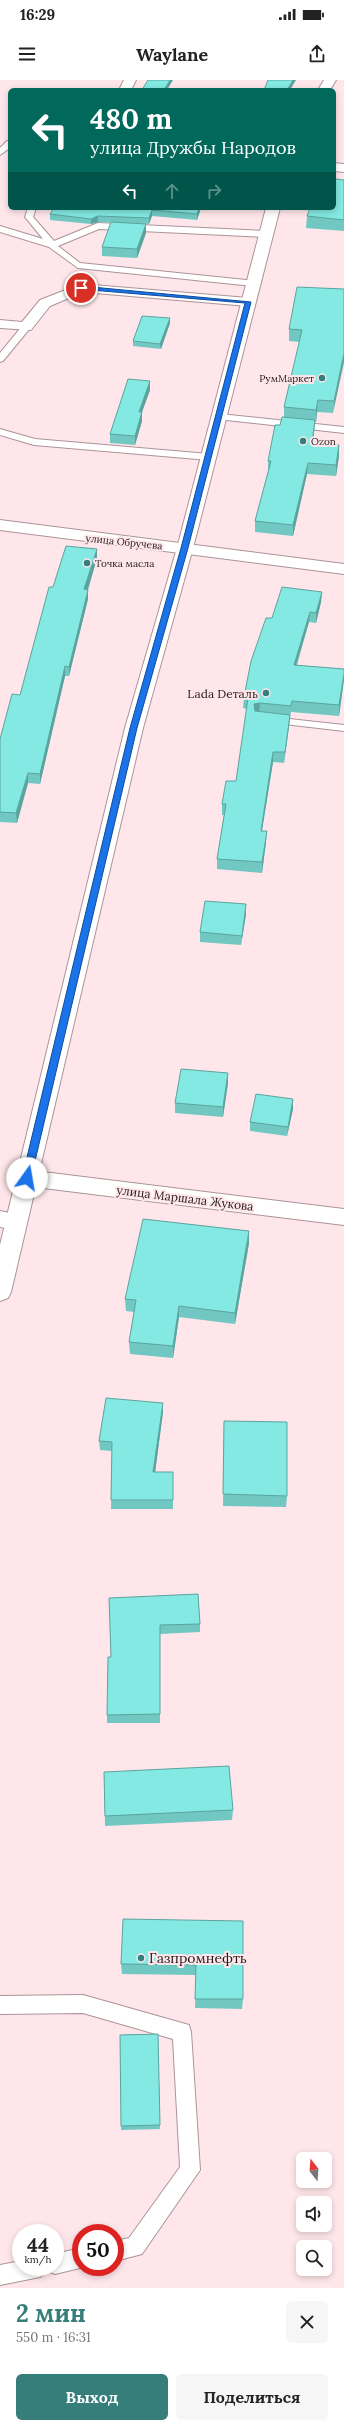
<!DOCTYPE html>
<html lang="ru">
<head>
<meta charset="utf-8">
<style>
  body { margin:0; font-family:Lora,serif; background:#f6f6f6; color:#222; height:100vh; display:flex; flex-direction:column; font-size:15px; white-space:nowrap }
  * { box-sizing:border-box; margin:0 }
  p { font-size:13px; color:#767676 }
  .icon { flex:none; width:22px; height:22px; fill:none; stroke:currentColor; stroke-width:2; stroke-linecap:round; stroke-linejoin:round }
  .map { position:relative; height:2208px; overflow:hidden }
  .drawer { display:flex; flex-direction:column; background:#fff; flex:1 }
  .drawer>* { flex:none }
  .top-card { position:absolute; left:8px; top:8px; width:328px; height:122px; border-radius:6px; box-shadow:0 2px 6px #0003; background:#00695c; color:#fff; overflow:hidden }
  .needle { width:26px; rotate:343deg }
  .buttons { position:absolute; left:296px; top:2072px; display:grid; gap:8px }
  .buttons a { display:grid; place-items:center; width:36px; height:36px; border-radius:6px; background:#fff; box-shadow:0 2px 6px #0003; font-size:20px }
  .speed { position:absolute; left:12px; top:2144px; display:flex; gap:8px; font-size:20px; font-weight:700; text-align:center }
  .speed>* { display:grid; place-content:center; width:52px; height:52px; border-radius:50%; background:#fff; box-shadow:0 2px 6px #0003; line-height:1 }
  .speed small { font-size:10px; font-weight:400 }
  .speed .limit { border:6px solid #d22; background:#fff; color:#111 }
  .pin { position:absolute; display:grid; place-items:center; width:34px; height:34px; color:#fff; margin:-17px; border:2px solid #fff; border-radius:50%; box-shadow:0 1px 4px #0007 }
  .me { position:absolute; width:44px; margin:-22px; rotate:13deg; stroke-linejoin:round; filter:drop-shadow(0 0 3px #0008) }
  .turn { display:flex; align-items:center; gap:14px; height:84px; padding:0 16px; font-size:18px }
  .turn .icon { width:52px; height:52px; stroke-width:2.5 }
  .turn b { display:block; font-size:28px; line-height:34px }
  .lanes { display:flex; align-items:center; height:38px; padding:0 16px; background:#0003; justify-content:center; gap:20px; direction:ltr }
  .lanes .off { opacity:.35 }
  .round { display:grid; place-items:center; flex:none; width:42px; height:42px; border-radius:6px; background:#f6f6f6 }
  .summary { display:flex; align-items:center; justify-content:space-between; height:68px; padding:0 16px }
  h1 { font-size:24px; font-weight:700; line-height:30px; color:#367e79 }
  .primary-button { display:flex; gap:8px; margin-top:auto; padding:8px 16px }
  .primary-button a { flex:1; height:46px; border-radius:6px; background:#367e79; color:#fff; font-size:16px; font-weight:700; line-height:46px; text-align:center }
  .primary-button a+a { background:#f6f6f6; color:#222 }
  .status { display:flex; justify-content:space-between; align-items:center; height:28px; padding:0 20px; background:#fff; direction:ltr }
  .status svg { height:11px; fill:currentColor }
  header { display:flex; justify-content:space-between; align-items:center; height:52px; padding:0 16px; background:#fff; font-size:18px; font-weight:700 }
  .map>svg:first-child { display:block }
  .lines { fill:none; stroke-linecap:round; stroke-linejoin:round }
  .service-casing { stroke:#ab9498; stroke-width:2 }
  .minor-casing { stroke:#ab9498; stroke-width:2 }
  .secondary-casing { stroke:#ab9498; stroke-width:2 }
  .service { fill:#fff; fill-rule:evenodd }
  .minor { fill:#fff; fill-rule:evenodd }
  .secondary { fill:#fff; fill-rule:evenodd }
  .wall { fill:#71c8c2 }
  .shaded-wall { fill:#5ca39e }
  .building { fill:#83e9e2; stroke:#5ca39e }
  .route { fill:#1a73e8; stroke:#114b97 }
  .poi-dot { fill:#367e79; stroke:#ffe6ea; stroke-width:1.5 }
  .labels { text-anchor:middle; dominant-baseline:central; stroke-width:4; stroke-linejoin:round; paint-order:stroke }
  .far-poi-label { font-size:10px; fill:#221a1b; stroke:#ffe6ea; text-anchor:start }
  .far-street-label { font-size:10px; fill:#221a1b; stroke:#ffe6ea }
  .poi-label { font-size:12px; fill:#221a1b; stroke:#ffe6ea; text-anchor:end }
  .street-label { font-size:12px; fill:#221a1b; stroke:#ffe6ea }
  .near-poi-label { font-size:14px; fill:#221a1b; stroke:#ffe6ea; text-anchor:start }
</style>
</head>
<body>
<div class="status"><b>16:29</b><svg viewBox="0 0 49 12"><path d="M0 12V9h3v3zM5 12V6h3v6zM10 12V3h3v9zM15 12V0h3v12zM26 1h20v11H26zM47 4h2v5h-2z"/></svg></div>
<header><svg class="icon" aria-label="menu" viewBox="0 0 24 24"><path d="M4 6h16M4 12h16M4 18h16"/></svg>Waylane<svg class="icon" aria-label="share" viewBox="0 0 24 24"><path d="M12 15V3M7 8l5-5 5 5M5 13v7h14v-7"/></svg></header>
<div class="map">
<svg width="344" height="2208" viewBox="0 0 344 2208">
  <rect width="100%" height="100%" fill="#ffe6ea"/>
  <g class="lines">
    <g class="service-casing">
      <g id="service">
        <path d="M7 61H10V68L0 75V68Z"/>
        <path d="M28 128H36L33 137 54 161 98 143 266 151 270 154 266 157 99 149 58 166 80 183 256 201 257 203 253 206 78 188 49 167 0 152V146L43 159 25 137Z"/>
        <path d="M23 245 31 247 3 281 0 282V273Z"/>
        <path d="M220 334 344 347V353L217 339V335Z"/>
        <path d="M0 349 35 359 209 374 214 377 209 380 34 365 0 355Z"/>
        <path d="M271 637 344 645V651L267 642 265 640Z"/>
        <path d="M83 1915 182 1943 189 1945 191 1952 200 2090 142 2174 115 2181V2161L129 2158 180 2087 173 1959 83 1933 0 1934V1916Z"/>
        <path d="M81 2168V2187H84L55 2194 48 2191 40 2197 0 2205V2185L21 2181V2187H55V2174Z"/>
      </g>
    </g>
    <g class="minor-casing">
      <g id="minor">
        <path d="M124 0H136L131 10H119Z"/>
        <path d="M334 83 344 84V92L334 91Z"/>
        <path d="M81 204 248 218 255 222 248 226 83 212 50 226 31 250 0 248V240L22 242 40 220Z"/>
        <path d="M0 440 344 484V494L0 450Z"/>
        <path d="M27 1090 344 1129V1145L27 1106 19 1104 16 1098 19 1092Z"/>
        <path d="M0 1131 24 1136 27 1142 24 1148 16 1150 0 1147Z"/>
      </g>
    </g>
    <g class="secondary-casing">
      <g id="secondary">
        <path d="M324 0H336L330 10H318Z"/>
        <path d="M266 128H280L193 468 143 648 11 1212 8 1218 0 1221V1165L125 648 177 468Z"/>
      </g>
    </g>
    <use href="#service" class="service"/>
    <use href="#minor" class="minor"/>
    <use href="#secondary" class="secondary"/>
  </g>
  <g class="wall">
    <path d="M344 100V151L306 148 307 136 334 128Z"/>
    <path d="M201 128 197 140 152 136 149 144 98 142 91 144 50 140V134Z"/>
    <path d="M146 153 137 178 102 176V167Z"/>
    <path d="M344 209 333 333 317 332 316 342H315L313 363 339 365V376L336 396 307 394 293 456 255 452V441L268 392V381L280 345 284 337V327L300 262 289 261V249Z"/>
    <path d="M170 243 161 269 133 266V261Z"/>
    <path d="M150 301V310L142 332V341L135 365 110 363V354Z"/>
    <path d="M97 478 88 510V519L69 596H65L40 704 28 703 17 743 0 742V659L20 615 53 507Z"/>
    <path d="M322 512 321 522 316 543 309 542 297 585 344 589V599L339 636 291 632 290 637 289 646 284 683 273 682 262 751 266 762 262 793 217 789V779L224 735H222V724L236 701 247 629 243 628 244 617 272 538Z"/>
    <path d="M246 834 241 865 200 862V852Z"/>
    <path d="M228 993V1003L223 1037 175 1033V1023Z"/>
    <path d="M293 1029 287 1056 250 1051V1042Z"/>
    <path d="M249 1163 235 1244 179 1237 173 1278 130 1274 129 1262 134 1232 126 1231 125 1219Z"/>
    <path d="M163 1332 155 1392H173V1429H111L112 1371 100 1370 99 1361Z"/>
    <path d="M224 1341 287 1416 286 1427 223 1426Z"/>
    <path d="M198 1514 200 1544V1552L160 1554V1643H107V1635L111 1577Z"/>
    <path d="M104 1692 233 1730 232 1740 105 1746Z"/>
    <path d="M243 1841V1919L242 1929 195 1928 196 1895 122 1894 121 1884Z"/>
    <path d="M158 1954 160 2049 121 2050 120 1955Z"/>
  </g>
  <g class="shaded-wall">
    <path d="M170 0H173L167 10H164Z"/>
    <path d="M293 0H296L290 10H287Z"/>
    <path d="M199 128H201L197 140V134Z"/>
    <path d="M152 130V136L149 144V138Z"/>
    <path d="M98 136V142L91 144V139Z"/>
    <path d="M146 144V153L137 178V169Z"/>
    <path d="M170 238V243L161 269 160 264Z"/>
    <path d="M344 273V282L333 333 334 321Z"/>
    <path d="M150 301V310L142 332V341L135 365V356L139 332Z"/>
    <path d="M318 320 317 332 316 342V330Z"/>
    <path d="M315 340 314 351 311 374 312 363Z"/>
    <path d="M339 365V376L336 396V385Z"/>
    <path d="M308 383 307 394 293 456V445Z"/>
    <path d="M97 469V478L85 519 84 509Z"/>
    <path d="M88 510V519L69 596V587Z"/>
    <path d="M322 512 321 522 316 543V533Z"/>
    <path d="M310 532 309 542 293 595 294 585Z"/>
    <path d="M65 586V596L40 704V694Z"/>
    <path d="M344 594V599L339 636V625Z"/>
    <path d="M260 623 259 634 254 635V624Z"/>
    <path d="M290 635 289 646 284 683 285 672Z"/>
    <path d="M273 672V682L260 762 261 751Z"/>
    <path d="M28 693V703L17 743 16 733Z"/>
    <path d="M267 751 266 762 262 793V782Z"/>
    <path d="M246 824V834L241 865 242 856Z"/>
    <path d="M228 993V1003L223 1037V1027Z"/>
    <path d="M293 1019V1029L287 1056 288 1047Z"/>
    <path d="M249 1151V1163L235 1244V1233Z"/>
    <path d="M179 1226V1237L173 1278V1266Z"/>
    <path d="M163 1323V1332L154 1401 153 1392Z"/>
  </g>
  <g class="building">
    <path d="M148 0H170L164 10H142Z"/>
    <path d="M268 0H293L287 10H264Z"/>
    <path d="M336 99 344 100V140L307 136 310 128H334V103Z"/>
    <path d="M54 128H199L197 134 152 130 149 138 98 136 91 139 50 134Z"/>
    <path d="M111 142 146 144 137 169 102 167Z"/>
    <path d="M297 207 344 209V273L334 321 318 320 316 330 284 327 302 250 289 249Z"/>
    <path d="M142 236 170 238 160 264 133 261Z"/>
    <path d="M128 299 150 301 139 332H142L135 356 110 354Z"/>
    <path d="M282 337 315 340 312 363 339 365 336 385 308 383 293 445 255 441 271 381H268L275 345H280Z"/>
    <path d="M66 466 97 469 84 509 88 510 69 587 65 586 40 694 28 693 16 733 0 732V659L12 614 20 615 49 507H53Z"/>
    <path d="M282 507 322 512 316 533 310 532 294 585 344 589V594L339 625 292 621 291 626 260 623 254 624 255 631 290 635 285 672H273L261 751H267L262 782 217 779 226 724H222L226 701H236L248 618 244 617 251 581 266 538H272Z"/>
    <path d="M205 821 246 824 242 856 200 852Z"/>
    <path d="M181 989 228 993 223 1027 175 1023Z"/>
    <path d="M256 1014 293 1019 288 1047 250 1042Z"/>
    <path d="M143 1139 249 1151 235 1233 179 1226 173 1266 129 1262 136 1220 125 1219Z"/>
    <path d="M106 1318 163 1323 153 1392H173V1420H111L112 1362 99 1361Z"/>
    <path d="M224 1341 287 1342V1416L223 1414Z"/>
    <path d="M198 1514 200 1544 160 1545V1634L107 1635 108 1577H111L109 1518Z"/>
    <path d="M229 1686 233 1730 105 1736 104 1692Z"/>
    <path d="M123 1839 243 1841V1919H195L196 1885 121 1884Z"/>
    <path d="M158 1954 160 2045 121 2046 120 1955Z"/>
  </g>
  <path class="route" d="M81 206 251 222 188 468 137 648 31 1098 27 1101 22 1098 130 648 181 468 245 223 79 209Z"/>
  <g class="poi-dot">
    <circle cx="322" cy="298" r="4"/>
    <circle cx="303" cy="361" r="4"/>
    <circle cx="87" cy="483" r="4"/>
    <circle cx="266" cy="613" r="4"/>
    <circle cx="141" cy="1878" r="4"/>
  </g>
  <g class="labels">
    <g class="far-poi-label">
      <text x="314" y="298" text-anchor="end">РумМаркет</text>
      <text x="311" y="361">Ozon</text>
      <text x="95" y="483">Точка масла</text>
    </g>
    <g class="far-street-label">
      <text transform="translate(124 462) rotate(6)">улица Обручева</text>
    </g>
    <g class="poi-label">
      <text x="258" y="613">Lada Dеталь</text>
    </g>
    <g class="street-label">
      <text transform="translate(185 1118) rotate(7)">улица Маршала Жукова</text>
    </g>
    <g class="near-poi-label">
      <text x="149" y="1878">Газпромнефть</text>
    </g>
  </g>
</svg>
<div class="buttons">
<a><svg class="needle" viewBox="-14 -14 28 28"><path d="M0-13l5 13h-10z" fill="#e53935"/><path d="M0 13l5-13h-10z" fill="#767676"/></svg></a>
<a><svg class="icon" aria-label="sound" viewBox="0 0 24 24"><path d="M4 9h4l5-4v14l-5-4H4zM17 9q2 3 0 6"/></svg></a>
<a><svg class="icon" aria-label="search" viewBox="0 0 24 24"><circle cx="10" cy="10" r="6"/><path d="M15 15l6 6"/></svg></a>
</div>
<div class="speed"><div>44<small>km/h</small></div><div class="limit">50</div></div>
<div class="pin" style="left:81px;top:208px;background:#d93025"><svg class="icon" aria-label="arrive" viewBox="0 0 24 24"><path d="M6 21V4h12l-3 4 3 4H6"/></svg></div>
<svg class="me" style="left:27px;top:1098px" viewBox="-20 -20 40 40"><circle r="19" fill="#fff"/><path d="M0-13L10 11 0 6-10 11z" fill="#1a73e8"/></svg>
<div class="top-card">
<div class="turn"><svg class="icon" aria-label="left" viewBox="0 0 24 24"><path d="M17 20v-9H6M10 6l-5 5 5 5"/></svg><div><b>480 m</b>улица Дружбы Народов</div></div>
<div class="lanes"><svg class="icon" aria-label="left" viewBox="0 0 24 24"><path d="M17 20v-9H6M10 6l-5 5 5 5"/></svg><svg class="icon off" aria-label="ahead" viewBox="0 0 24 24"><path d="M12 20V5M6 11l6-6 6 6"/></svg><svg class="icon off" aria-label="right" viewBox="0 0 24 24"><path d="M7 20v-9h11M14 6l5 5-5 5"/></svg></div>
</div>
</div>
<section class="drawer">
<div class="summary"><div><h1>2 мин</h1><p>550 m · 16:31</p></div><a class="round"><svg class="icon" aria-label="close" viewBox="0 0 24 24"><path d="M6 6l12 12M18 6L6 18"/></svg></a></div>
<div class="primary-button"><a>Выход</a><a>Поделиться</a></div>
</section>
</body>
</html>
